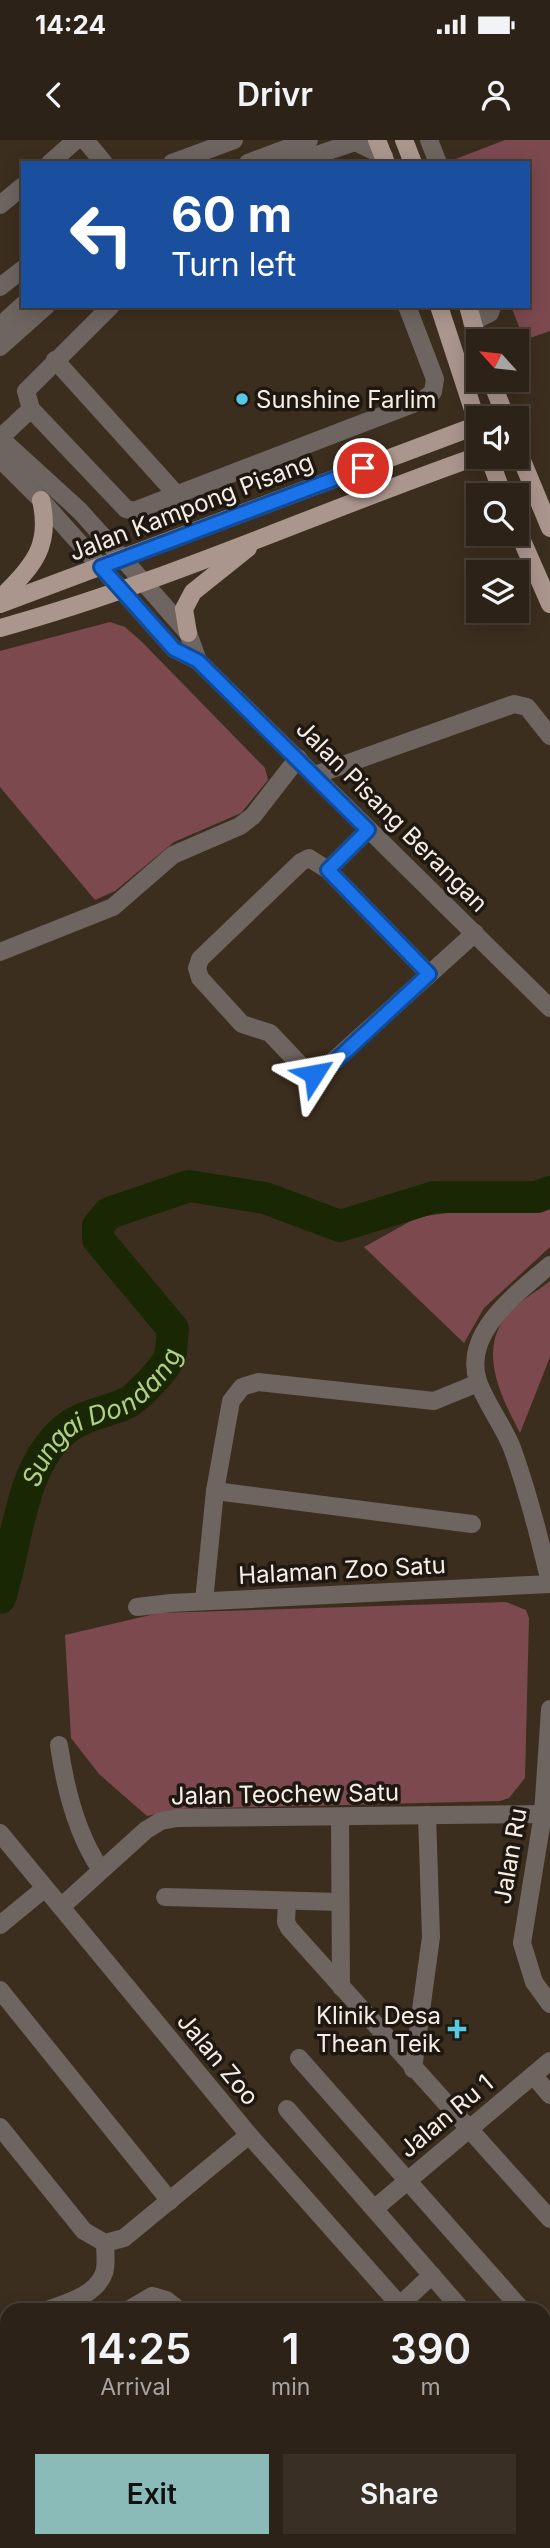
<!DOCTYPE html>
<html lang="en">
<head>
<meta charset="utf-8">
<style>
  body { margin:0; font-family:Inter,sans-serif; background:#392f24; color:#f1f3f6; height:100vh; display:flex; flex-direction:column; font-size:26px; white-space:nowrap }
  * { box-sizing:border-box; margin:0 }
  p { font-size:23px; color:#a7a4a1 }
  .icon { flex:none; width:38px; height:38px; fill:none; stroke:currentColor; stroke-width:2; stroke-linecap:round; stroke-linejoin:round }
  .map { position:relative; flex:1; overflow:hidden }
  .panel { position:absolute; left:0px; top:2163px; width:551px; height:245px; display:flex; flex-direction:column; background:#2d2217; border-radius:21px 21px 0 0; box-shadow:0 4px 18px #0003,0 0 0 2px #483f36 }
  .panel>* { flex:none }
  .top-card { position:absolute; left:21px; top:21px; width:509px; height:147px; border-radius:0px; box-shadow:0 4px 18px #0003,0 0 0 2px #483f36; background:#1a4fa0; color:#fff; overflow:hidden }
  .needle { width:46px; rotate:297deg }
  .controls { position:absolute; left:466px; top:189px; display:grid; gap:14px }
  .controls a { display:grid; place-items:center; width:63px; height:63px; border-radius:0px; background:#2d2217; box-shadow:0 4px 18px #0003,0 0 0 2px #483f36; font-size:35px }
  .pin { position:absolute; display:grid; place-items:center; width:60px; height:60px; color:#fff; margin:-30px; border:4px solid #fff; border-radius:50%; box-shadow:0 2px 7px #0007 }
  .me { position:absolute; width:77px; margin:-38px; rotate:56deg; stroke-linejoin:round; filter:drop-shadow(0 0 5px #0008) }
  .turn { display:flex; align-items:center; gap:24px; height:147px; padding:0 35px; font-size:32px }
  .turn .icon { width:91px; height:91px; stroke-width:2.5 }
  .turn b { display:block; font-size:49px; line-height:60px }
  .eta { display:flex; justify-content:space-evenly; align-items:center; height:119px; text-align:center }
  .eta b { font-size:42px; font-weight:600; line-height:49px }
  .action { display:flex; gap:14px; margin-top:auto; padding:14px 35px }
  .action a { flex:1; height:80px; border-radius:0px; background:#8bbbb9; color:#111; font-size:28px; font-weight:600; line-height:80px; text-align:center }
  .action a+a { background:#392f24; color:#f1f3f6 }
  .status { display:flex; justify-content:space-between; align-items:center; height:49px; padding:0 35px; background:#2d2217; direction:ltr }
  .status svg { height:19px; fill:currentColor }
  header { display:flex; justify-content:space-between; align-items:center; height:91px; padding:0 35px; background:#2d2217; font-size:32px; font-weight:600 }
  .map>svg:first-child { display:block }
  .green { fill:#7c494f }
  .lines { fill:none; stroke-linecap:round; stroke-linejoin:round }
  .river { stroke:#1a2705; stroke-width:32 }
  .minor { stroke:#6e6460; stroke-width:18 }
  .major { stroke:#ab968e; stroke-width:18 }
  .route-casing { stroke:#114b97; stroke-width:18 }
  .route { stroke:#1a73e8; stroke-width:12 }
  .poi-dot { fill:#57c9e3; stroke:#1e1811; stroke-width:2.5 }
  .labels { text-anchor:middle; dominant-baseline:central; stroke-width:7; stroke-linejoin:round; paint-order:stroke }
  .poi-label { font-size:24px; fill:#f6ede4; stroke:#1e1811; text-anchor:start }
  .street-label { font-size:24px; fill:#f6ede4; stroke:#1e1811 }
  .water-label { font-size:26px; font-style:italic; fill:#b0d088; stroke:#1e1811 }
</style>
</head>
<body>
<div class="status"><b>14:24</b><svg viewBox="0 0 49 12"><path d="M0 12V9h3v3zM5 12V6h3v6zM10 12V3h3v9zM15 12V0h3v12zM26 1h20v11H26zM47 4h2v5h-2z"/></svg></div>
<header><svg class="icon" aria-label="back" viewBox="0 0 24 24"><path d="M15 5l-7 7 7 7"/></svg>Drivr<svg class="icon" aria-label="person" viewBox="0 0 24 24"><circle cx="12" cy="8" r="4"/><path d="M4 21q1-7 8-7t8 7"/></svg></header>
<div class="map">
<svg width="550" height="2408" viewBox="0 0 550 2408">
  <rect width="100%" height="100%" fill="#3c2e1f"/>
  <g class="green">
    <path d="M505 0H550V191L524 200 511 166H528V23H454L453 20Z"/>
    <path d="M110 482 125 487 142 502 265 628 268 640 241 673 174 702 115 751 95 760 0 647V511Z"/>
    <path d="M550 1063V1107L484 1168 464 1203 364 1107 418 1077 455 1072 496 1073Z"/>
    <path d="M550 1141V1217L520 1293C502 1258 477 1212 507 1175 518 1162 536 1152 550 1141Z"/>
    <path d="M506 1462 526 1470 529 1478 525 1638 509 1658 500 1661 180 1669 147 1676 99 1634 71 1598 65 1495 159 1473Z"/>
  </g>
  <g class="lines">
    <path class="river" id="s1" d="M0 1458C18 1403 19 1325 68 1287 86 1274 108 1272 127 1263 137 1258 168 1226 170 1216 172 1207 172 1198 173 1189L98 1099V1086L109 1073 189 1046 265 1058 340 1086 434 1057H537L550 1052"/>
    <g class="minor">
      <path d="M85 0 104 23"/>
      <path d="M429 0 438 23"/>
      <path d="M50 23 76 0"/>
      <path d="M172 23 234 0"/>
      <path d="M248 23 309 0"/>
      <path d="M293 23 355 2 384 16"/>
      <path d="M0 65 23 46"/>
      <path d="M0 147 23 129"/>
      <path d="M111 166 26 251 31 269 126 369 134 371 423 260 433 252 435 239 407 166"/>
      <path d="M472 182 490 173 492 166"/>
      <path d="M0 186 23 165"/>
      <path d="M0 207 46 166"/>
      <path d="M55 220 178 356"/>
      <path d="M0 298 80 371 124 420 188 493 198 521"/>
      <path d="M0 298 31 269"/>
      <path d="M0 319 41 360 174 509 198 521 550 868"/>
      <path d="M315 635 514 564 527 567 550 596"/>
      <path d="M328 730 368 690"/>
      <path d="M0 812 113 767 173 715 240 686 253 676 298 618"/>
      <path d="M429 834 328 730 309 718 301 722 200 819 197 828 200 838 242 884 270 893 305 930 319 934 475 793"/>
      <path d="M550 1125C519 1152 462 1192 478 1241 486 1264 503 1285 512 1308 528 1352 539 1397 550 1442"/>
      <path d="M215 1351 472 1384"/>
      <path d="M204 1461 215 1351 231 1261 242 1247 258 1242 434 1261 478 1243"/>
      <path d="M137 1467 171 1463 550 1444"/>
      <path d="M550 1569 543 1674 522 1803 534 1842 550 1864"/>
      <path d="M59 1605C65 1647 77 1695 101 1730"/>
      <path d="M340 1678 341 1847"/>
      <path d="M0 1693 249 1995 404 2170"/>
      <path d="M165 1757 340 1762"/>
      <path d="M287 1761 286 1782 289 1788 550 2079"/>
      <path d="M61 1767 146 1690 161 1681 177 1678 543 1674"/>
      <path d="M0 1785 45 1748"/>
      <path d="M0 1850 170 2061"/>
      <path d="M299 1918 522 2170"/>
      <path d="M413 1929 431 1797 427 1675"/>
      <path d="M533 1935 550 1955"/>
      <path d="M287 1969 462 2170"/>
      <path d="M0 1987 84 2091 105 2103 124 2098 249 1995"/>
      <path d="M374 2069 550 1921"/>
      <path d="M400 2165 432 2135"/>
      <path d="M47 2170C67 2163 96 2155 104 2133 107 2125 105 2112 105 2103"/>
      <path d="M128 2170 152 2156 166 2160 179 2170"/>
      <path d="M0 2188 7 2184"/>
      <path d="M544 2195 550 2202"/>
      <path d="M544 2266 550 2272"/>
      <path d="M0 2271 7 2265"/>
      <path d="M544 2324 550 2331"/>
      <path d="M0 2375 7 2384"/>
      <path d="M21 2401 26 2408"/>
      <path d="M377 2401 383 2408"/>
      <path d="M542 2401 548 2408"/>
      <path d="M217 2408 225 2401"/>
      <path d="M281 2408 289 2401"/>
      <path d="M402 2408 410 2401"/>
    </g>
    <g class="major">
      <path d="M377 0 386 23"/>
      <path d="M404 0 413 23"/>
      <path d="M439 166 478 285"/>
      <path d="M468 166 478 201"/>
      <path d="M491 240 506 278"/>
      <path d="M516 306 550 388"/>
      <path d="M489 317 503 355"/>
      <path d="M516 387 550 464"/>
      <path d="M0 459C32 426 52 408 41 360"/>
      <path d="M0 464 478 285"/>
      <path d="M0 488C164 443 318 372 478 316"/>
      <path d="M188 493 184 469 193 452 248 408"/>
    </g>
  </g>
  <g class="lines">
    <g class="route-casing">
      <path id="route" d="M314 934 330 926 429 834 328 730 368 690 198 521 174 509 101 427 363 328"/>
    </g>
    <use href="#route" class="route"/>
  </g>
  <g class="poi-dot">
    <circle cx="242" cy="259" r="7"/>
    <path d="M453.5 1878.5h7v7h7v7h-7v7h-7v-7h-7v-7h7z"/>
  </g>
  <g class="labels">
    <g class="poi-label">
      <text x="256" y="259">Sunshine Farlim</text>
      <text x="441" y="1875" text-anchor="end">Klinik Desa<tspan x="441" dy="28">Thean Teik</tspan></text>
    </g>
    <g class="street-label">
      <text transform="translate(191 367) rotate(-21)">Jalan Kampong Pisang</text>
      <text transform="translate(392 676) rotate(45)">Jalan Pisang Berangan</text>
      <text transform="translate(342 1430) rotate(-3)">Halaman Zoo Satu</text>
      <text transform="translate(285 1654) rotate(-1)">Jalan Teochew Satu</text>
      <text transform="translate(510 1716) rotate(-80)">Jalan Ru</text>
      <text transform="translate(218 1919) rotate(50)">Jalan Zoo</text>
      <text transform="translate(446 1976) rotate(-40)">Jalan Ru 1</text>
    </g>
    <g class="water-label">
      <text stroke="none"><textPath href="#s1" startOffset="220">Sungai Dondang</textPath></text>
    </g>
  </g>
</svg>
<div class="controls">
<a><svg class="needle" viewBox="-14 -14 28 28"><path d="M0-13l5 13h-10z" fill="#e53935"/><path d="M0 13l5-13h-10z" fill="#a7a4a1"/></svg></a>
<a><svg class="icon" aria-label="sound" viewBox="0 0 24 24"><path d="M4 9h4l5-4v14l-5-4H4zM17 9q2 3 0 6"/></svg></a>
<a><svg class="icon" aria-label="search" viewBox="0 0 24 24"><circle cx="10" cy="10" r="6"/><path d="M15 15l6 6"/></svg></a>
<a><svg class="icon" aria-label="layers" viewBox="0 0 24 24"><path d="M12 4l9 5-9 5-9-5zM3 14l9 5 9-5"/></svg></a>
</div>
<div class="pin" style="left:363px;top:328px;background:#d93025"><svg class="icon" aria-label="arrive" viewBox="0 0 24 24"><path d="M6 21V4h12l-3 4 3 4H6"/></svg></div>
<svg class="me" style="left:314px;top:934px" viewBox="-20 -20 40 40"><path d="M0-17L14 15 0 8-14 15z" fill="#1a73e8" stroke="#fff" stroke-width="4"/></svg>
<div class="top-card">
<div class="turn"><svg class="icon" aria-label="left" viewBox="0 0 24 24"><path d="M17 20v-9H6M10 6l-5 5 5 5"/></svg><div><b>60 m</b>Turn left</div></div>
</div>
<section class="panel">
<div class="eta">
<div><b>14:25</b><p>Arrival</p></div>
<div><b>1</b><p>min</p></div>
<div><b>390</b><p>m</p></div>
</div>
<div class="action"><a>Exit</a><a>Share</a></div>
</section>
</div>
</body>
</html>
